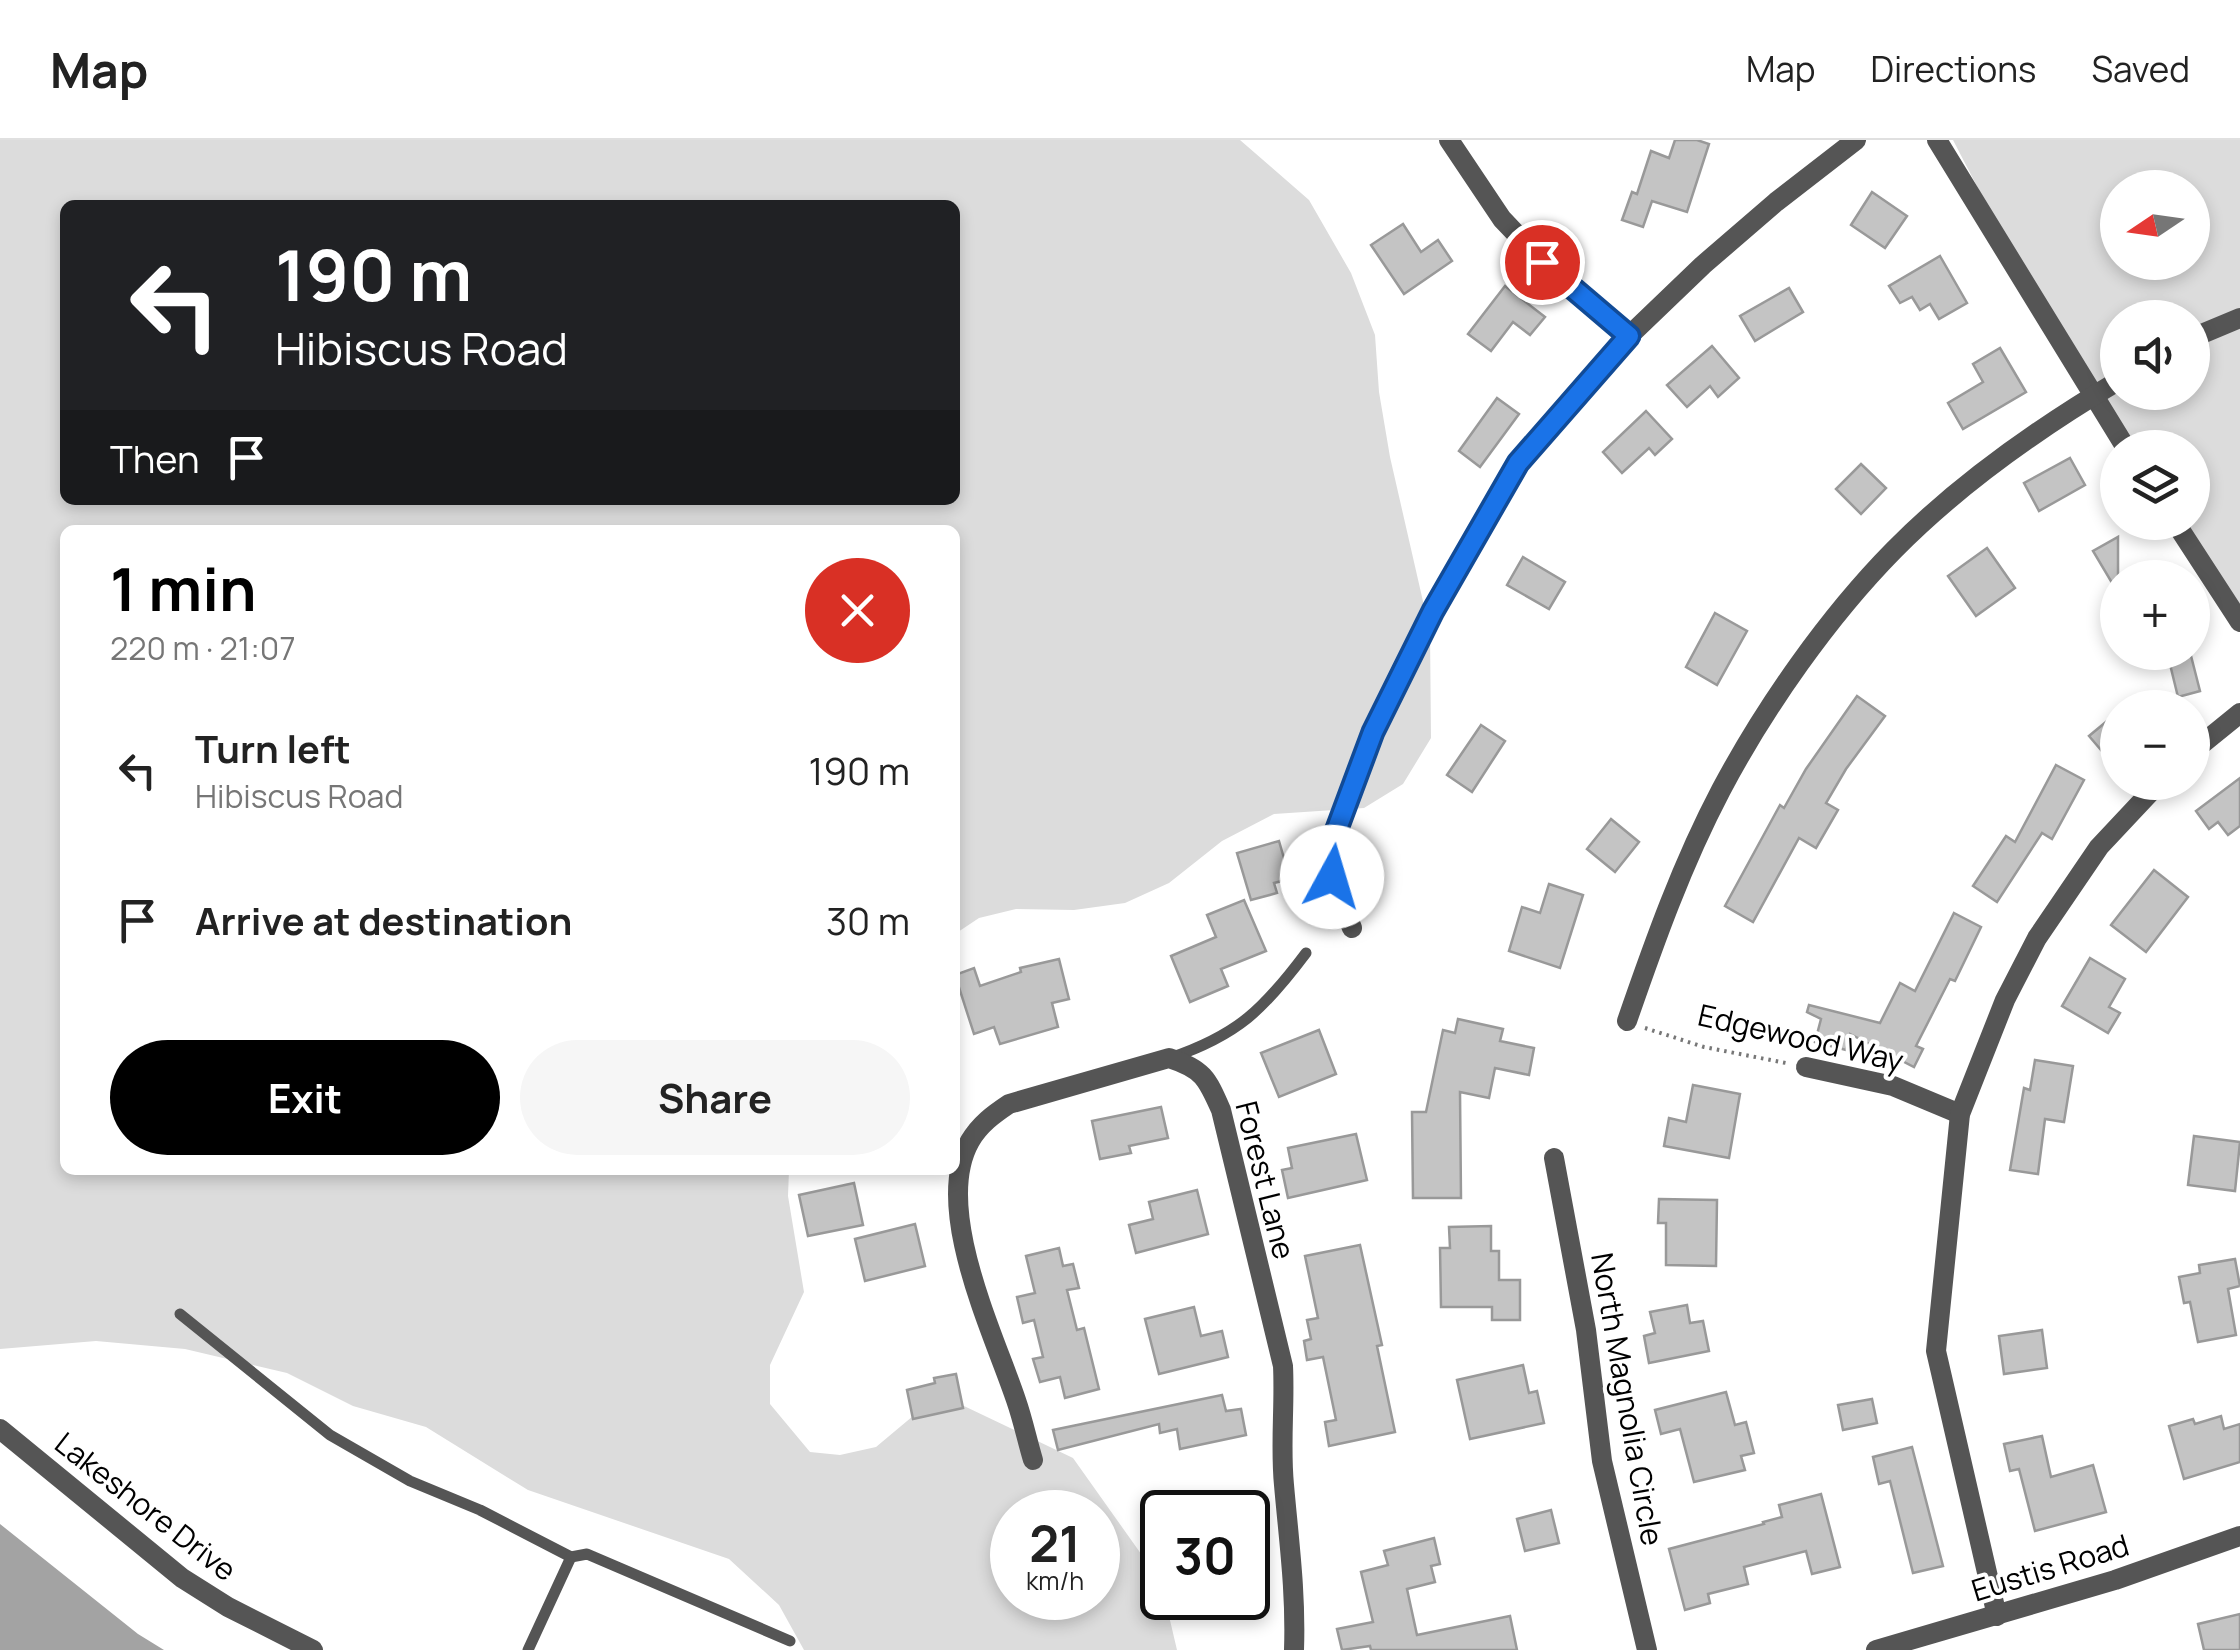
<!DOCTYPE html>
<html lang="en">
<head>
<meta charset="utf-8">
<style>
  body { margin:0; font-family:Manrope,sans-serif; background:#f6f6f6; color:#222; height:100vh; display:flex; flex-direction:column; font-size:38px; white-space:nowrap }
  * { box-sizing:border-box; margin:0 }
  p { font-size:32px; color:#767676 }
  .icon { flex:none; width:55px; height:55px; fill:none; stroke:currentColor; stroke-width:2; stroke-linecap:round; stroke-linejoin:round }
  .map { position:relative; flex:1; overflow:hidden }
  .sheet { position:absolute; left:60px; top:385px; width:900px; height:650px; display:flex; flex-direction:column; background:#fff; border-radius:15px; box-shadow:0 5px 15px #0003 }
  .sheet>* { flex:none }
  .top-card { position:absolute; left:60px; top:60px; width:900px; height:305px; border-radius:15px; box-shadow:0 5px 15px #0003; background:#202124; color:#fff; overflow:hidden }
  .needle { width:65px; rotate:257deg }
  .fabs { position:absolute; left:2100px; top:30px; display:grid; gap:20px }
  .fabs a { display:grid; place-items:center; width:110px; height:110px; border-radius:50%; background:#fff; box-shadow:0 5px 15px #0003; font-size:50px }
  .speed { position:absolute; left:990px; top:1350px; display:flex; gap:20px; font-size:50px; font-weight:700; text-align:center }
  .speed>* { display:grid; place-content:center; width:130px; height:130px; border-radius:50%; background:#fff; box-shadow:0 5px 15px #0003; line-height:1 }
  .speed small { font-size:25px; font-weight:400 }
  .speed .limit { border:5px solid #111; border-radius:15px; background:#fff; color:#111 }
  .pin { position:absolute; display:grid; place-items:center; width:85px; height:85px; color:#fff; margin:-42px; border:5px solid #fff; border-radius:50%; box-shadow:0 2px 10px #0007 }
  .me { position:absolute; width:110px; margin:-55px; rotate:6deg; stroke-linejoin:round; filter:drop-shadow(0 0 8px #0008) }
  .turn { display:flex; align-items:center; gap:35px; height:210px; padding:0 50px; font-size:45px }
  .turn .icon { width:130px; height:130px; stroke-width:2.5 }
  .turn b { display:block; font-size:70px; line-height:85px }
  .then { display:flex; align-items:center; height:95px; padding:0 50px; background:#0003; gap:20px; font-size:38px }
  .round { display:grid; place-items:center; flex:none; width:105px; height:105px; border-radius:52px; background:#f6f6f6 }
  .head { display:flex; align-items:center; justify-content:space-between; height:170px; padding:0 50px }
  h1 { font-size:60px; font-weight:700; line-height:75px; color:#000 }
  .cta { display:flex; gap:20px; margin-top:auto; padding:20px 50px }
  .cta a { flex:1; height:115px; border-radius:60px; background:#000; color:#fff; font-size:40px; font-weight:700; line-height:115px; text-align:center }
  .cta a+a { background:#f6f6f6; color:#222 }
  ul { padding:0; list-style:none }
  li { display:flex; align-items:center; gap:30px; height:150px; padding:0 50px }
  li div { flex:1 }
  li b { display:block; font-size:38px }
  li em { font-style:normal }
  header { display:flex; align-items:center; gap:60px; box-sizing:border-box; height:140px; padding:0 50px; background:#fff; border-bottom:2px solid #e0e0e0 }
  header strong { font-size:48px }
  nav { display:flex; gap:55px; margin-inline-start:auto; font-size:35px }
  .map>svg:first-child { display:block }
  .green { fill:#dcdcdc; fill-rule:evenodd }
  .water { fill:#a3a3a3 }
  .building { fill:#c4c4c4; stroke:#999; stroke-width:2.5 }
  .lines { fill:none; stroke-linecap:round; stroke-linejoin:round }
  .path { stroke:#777; stroke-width:4; stroke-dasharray:2.5 5; stroke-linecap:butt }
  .service { stroke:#555; stroke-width:11 }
  .minor { stroke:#555; stroke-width:20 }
  .tertiary { stroke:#555; stroke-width:20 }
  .route-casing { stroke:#114b97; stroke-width:25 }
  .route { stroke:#1a73e8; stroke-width:18 }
  .labels { text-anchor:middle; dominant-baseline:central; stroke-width:8; stroke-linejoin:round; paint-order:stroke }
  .street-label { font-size:30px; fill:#000; stroke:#fff }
</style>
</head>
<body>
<header>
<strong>Map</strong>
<nav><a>Map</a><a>Directions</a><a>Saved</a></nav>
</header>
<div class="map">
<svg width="2240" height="1510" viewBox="0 0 2240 1510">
  <rect width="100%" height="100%" fill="#fff"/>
  <g class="green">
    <path d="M0 0H1240L1309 60 1351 133 1375 195 1379 252 1390 317 1430 492 1431 598 1403 644 1364 668 1274 674 1222 701 1169 743 1125 763 1074 770 1016 769 979 778 955 794V390H65V1030H789L788 1056 804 1152 770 1225V1264L810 1312 840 1315 876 1307 919 1271 964 1266 1073 1318 1161 1442 1177 1510H804L779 1465 729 1419 528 1350 426 1287 353 1266 287 1233 185 1209 96 1201 0 1209ZM65 65H955V360H65ZM1012 1372H1098V1458H1012Z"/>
    <path d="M1953 0H2240V480L2179 383 2192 382V308L2132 307 2022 133ZM2118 48H2192V122H2118ZM2118 178H2192V252H2118Z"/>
  </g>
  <path class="water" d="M0 1384 138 1494 164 1510H0Z"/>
  <g class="building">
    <path d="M1675 0H1697L1709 4 1687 72 1652 61 1643 87 1622 80 1632 52 1637 54 1651 11 1669 18Z"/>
    <path d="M1872 52 1907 76 1885 108 1851 85Z"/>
    <path d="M1403 84 1421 112 1438 100 1452 121 1404 154 1371 105Z"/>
    <path d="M1940 116 1967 163 1939 179 1930 164 1920 170 1912 157 1900 163 1889 146Z"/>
    <path d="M1505 146 1545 177 1530 195 1513 182 1491 211 1468 194Z"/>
    <path d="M1789 148 1803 172 1755 201 1740 176Z"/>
    <path d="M1712 206 1739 238 1718 257 1710 246 1687 267 1667 245Z"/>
    <path d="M2000 208 2026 252 1963 289 1948 263 1983 242 1973 224Z"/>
    <path d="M1497 258 1519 274 1480 327 1459 311Z"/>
    <path d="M1646 271 1672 299 1655 315 1649 308 1622 333 1603 312Z"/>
    <path d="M2070 318 2085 345 2039 371 2024 343Z"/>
    <path d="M1861 324 1886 348 1861 374 1836 349Z"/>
    <path d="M2118 397V453L2093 411Z"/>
    <path d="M1987 408 2015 448 1976 476 1948 436Z"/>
    <path d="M1523 417 1565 442 1549 469 1507 445Z"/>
    <path d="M1715 473 1747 491 1717 545 1686 527Z"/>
    <path d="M2167 512H2190L2200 551 2178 557Z"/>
    <path d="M1857 556 1885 576 1846 629 1826 663 1838 670 1816 708 1799 698 1753 782 1725 766 1780 665 1784 668 1806 629Z"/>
    <path d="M2118 572V630L2089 596Z"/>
    <path d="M1481 585 1505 601 1472 652 1447 635Z"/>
    <path d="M2056 625 2084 640 2052 699 2042 693 1997 762 1973 746 2006 696 2015 702Z"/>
    <path d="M2240 638V686L2228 695 2218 682 2209 689 2196 671Z"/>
    <path d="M1611 679 1639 702 1615 732 1587 709Z"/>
    <path d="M1279 701 1290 739 1274 743 1277 753 1251 760 1237 713Z"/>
    <path d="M2154 730 2188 757 2146 812 2111 785Z"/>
    <path d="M1549 744 1583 755 1560 828 1509 811 1522 767 1540 773Z"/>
    <path d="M1244 760 1266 811 1221 829 1228 846 1190 862 1171 816 1216 797 1207 775Z"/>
    <path d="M1954 773 1981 787 1955 841 1950 839 1916 906 1923 909 1914 927 1850 894 1846 910 1815 902 1821 879 1807 872 1809 865 1880 883 1900 843 1915 851Z"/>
    <path d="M2090 818 2125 839 2109 867 2120 873 2108 893 2062 866Z"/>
    <path d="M1059 819 1069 859 1052 863 1058 887 1000 904 994 887 974 894 955 835 974 828 980 846 1021 832 1020 828Z"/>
    <path d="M1458 879 1503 889 1500 901 1534 908 1529 935 1495 928 1489 958 1460 952 1461 1058H1413L1412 972H1426L1443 890 1455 893Z"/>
    <path d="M1319 890 1336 934 1279 957 1261 913Z"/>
    <path d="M2035 920 2073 926 2064 982 2045 979 2038 1034 2010 1030 2024 948 2030 950Z"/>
    <path d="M1693 945 1740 954 1729 1018 1664 1006 1669 978 1686 982Z"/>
    <path d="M1161 967 1168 998 1129 1006 1131 1013 1100 1019 1092 981Z"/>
    <path d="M1356 994 1367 1040 1288 1058 1282 1030 1292 1028 1288 1008Z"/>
    <path d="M2194 996 2240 1002 2235 1051 2188 1045Z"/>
    <path d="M854 1043 863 1085 808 1096 799 1055Z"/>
    <path d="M1197 1050 1208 1094 1136 1113 1129 1085 1153 1079 1149 1062Z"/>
    <path d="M1659 1059 1717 1060 1716 1126 1666 1125V1083H1658Z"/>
    <path d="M915 1084 925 1126 865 1141 855 1099Z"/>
    <path d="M1491 1086V1111H1499V1140H1520V1180H1492V1167H1441L1440 1108H1450L1449 1087Z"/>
    <path d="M1360 1105 1382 1205 1377 1206 1395 1292 1329 1306 1325 1282 1336 1280 1323 1217 1307 1220 1304 1201 1311 1199 1307 1180 1318 1178 1305 1116Z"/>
    <path d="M1059 1108 1063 1126 1073 1124 1079 1148 1067 1150 1077 1190 1084 1188 1099 1249 1065 1258 1060 1237 1040 1242 1033 1219 1043 1217 1034 1180 1023 1183 1017 1157 1035 1153 1026 1116Z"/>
    <path d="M2235 1119 2240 1146 2228 1149 2236 1195 2198 1202 2190 1162 2184 1163 2179 1137 2200 1133 2199 1125Z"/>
    <path d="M1687 1165 1690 1183 1703 1181 1709 1211 1649 1223 1644 1196 1655 1193 1650 1172Z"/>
    <path d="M1194 1167 1201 1196 1222 1191 1228 1217 1159 1234 1145 1179Z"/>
    <path d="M2042 1190 2047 1228 2004 1234 1999 1196Z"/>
    <path d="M1523 1225 1529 1253 1537 1251 1544 1283 1470 1299 1457 1240Z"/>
    <path d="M956 1234 963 1268 913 1279 907 1250 935 1243 934 1238Z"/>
    <path d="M1726 1252 1735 1285 1746 1282 1754 1313 1741 1316 1745 1330 1694 1342 1680 1289 1661 1294 1655 1270Z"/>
    <path d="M1222 1255 1226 1271 1241 1269 1246 1295 1180 1309 1177 1289 1160 1293 1159 1284 1058 1310 1053 1290Z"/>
    <path d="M1872 1259 1877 1283 1843 1290 1838 1265Z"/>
    <path d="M2221 1276 2224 1289 2240 1284V1322L2184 1339 2169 1286 2193 1279 2195 1284Z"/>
    <path d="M2042 1296 2051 1337 2093 1325 2106 1372 2035 1391 2019 1329 2010 1331 2004 1304Z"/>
    <path d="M1912 1307 1943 1426 1913 1433 1890 1341 1879 1344 1873 1317Z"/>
    <path d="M1821 1354 1840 1427 1812 1434 1806 1411 1744 1427 1748 1444 1708 1454 1710 1463 1685 1470 1669 1409 1764 1384 1763 1382 1782 1377 1779 1365Z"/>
    <path d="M1551 1370 1559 1403 1525 1411 1517 1379Z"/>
    <path d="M1434 1398 1440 1424 1431 1426 1435 1442 1407 1449 1417 1495 1510 1476 1517 1510H1371L1370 1506 1342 1510 1337 1489 1373 1482 1361 1432 1388 1425 1384 1411Z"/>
    <path d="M2240 1474V1510H2204L2198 1484Z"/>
  </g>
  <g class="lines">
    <path class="path" d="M1645 888 1704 907 1786 923"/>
    <g class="service">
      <path d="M1170 918C1238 895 1264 869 1306 813"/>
      <path d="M180 1174 330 1295 410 1341 480 1370 571 1417 587 1414 790 1501"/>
      <path d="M528 1510 571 1417"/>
    </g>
    <g class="minor">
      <path d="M1449 0 1502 79 1543 122 1629 196"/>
      <path d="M1937 0 2126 308"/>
      <path d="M2192 198 2240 178"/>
      <path d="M2175 382 2240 482"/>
      <path d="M2192 612 2240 573"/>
      <path d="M1352 788 1332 737 1335 694 1373 592 1402 529 1518 323 1629 196 1703 125 1776 62 1856 0"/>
      <path d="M1627 881C1654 803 1682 724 1721 650 1765 567 1828 477 1894 410 1958 345 2039 288 2118 241"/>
      <path d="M1806 927 1893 946 1960 974"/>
      <path d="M1554 1018 1586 1190 1602 1321 1647 1510"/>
      <path d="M1033 1320C1027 1300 1023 1280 1016 1260 994 1194 932 1068 970 1001 980 984 994 974 1009 964L1169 918C1203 929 1207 938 1221 970L1283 1226C1285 1266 1280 1305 1284 1345 1289 1402 1296 1452 1294 1510"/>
      <path d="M1997 1476 1936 1211 1960 974 2005 860 2037 798 2099 707 2160 642"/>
      <path d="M1876 1510 2115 1440 2240 1396"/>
    </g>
    <path class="tertiary" d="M0 1289 182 1438 228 1467 313 1510"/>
  </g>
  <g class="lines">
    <g class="route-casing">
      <path id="route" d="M1332 737 1335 694 1373 592 1433 471 1518 323 1629 196 1542 122"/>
    </g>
    <use href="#route" class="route"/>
  </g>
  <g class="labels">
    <g class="street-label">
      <text transform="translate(1801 897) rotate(13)">Edgewood Way</text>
      <text transform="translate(1266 1040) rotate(76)">Forest Lane</text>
      <text transform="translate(1628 1259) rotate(80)">North Magnolia Circle</text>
      <text transform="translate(146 1366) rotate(38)">Lakeshore Drive</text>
      <text transform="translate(2050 1427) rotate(-17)">Eustis Road</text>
    </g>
  </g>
</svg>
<div class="fabs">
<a><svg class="needle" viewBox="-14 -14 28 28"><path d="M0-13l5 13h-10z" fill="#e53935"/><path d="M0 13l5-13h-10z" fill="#767676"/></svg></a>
<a><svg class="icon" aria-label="sound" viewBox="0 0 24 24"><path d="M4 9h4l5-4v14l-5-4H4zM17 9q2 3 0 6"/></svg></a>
<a><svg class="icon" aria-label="layers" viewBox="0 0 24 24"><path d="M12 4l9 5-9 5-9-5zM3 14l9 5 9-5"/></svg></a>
<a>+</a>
<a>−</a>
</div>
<div class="speed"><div>21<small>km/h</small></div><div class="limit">30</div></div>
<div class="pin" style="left:1542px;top:122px;background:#d93025"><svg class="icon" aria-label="arrive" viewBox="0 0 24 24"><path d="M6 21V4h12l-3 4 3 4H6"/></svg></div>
<svg class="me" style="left:1332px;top:737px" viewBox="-20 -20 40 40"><circle r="19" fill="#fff"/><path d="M0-13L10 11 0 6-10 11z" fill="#1a73e8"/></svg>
<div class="top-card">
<div class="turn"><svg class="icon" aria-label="left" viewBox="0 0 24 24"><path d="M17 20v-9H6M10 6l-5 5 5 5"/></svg><div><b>190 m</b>Hibiscus Road</div></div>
<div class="then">Then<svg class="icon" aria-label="arrive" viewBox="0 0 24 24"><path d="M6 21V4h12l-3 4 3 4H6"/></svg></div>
</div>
<section class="sheet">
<div class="head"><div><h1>1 min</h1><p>220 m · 21:07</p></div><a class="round" style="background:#d93025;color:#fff"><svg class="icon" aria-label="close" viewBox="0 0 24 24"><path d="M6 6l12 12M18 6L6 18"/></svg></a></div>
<ul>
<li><svg class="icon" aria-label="left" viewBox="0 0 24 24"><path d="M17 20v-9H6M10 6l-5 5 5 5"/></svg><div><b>Turn left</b><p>Hibiscus Road</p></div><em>190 m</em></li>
<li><svg class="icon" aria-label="arrive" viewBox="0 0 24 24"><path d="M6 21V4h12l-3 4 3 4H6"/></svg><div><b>Arrive at destination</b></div><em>30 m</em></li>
</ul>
<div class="cta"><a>Exit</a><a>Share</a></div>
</section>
</div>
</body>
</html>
